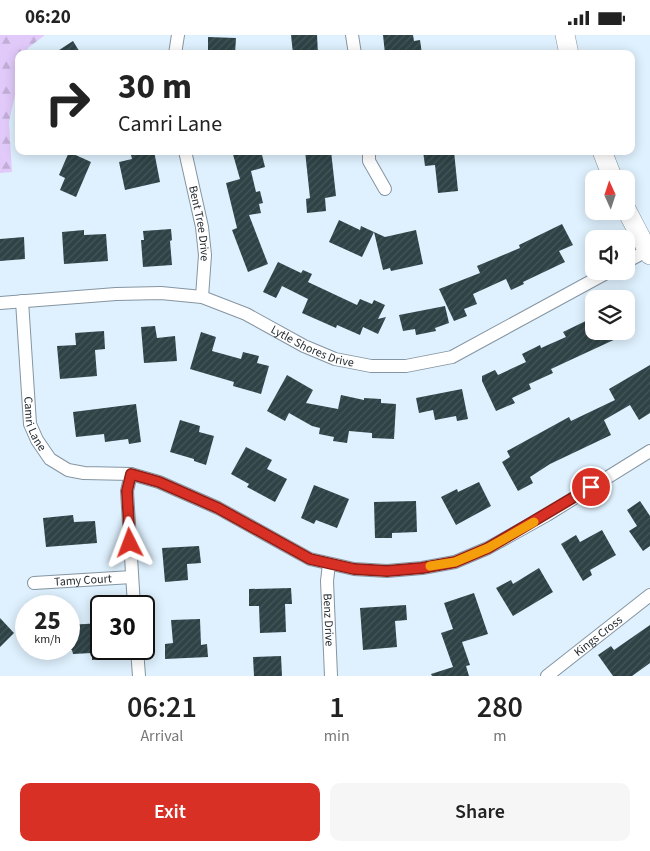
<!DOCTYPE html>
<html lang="en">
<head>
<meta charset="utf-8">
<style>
  body { margin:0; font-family:"Source Sans 3",sans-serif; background:#f6f6f6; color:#222; height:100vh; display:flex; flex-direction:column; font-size:19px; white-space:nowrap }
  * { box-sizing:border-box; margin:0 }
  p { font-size:16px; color:#767676 }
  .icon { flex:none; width:28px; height:28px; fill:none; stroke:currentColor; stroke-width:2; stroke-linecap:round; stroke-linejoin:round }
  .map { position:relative; height:641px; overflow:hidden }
  .details { display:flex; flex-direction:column; background:#fff; flex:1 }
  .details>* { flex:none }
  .top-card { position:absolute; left:15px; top:15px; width:620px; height:105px; border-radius:10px; box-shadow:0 2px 12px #0003; background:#fff; color:#222; overflow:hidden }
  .needle { width:32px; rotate:357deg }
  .fabs { position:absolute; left:585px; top:135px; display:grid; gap:10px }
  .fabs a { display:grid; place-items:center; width:50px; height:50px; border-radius:10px; background:#fff; box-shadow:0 2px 12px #0003; font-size:25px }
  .speed { position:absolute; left:15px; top:560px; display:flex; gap:10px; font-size:25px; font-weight:700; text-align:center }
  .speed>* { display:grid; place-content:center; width:65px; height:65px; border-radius:50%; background:#fff; box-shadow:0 2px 12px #0003; line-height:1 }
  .speed small { font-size:12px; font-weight:400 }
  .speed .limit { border:2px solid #111; border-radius:8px; background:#fff; color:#111 }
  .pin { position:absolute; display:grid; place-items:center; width:42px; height:42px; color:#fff; margin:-21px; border:2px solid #fff; border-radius:50%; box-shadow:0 1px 5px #0007 }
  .me { position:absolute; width:55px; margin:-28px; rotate:357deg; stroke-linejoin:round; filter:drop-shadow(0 0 4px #0008) }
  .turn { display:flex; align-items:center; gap:18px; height:105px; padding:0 20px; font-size:22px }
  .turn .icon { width:65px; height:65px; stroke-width:2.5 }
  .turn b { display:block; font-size:35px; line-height:42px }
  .eta { display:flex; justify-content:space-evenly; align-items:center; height:85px; text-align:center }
  .eta b { font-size:30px; font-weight:600; line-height:35px }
  .primary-button { display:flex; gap:10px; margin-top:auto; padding:10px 20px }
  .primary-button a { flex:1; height:58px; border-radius:10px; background:#d93025; color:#fff; font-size:20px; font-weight:600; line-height:58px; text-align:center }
  .primary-button a+a { background:#f6f6f6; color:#222 }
  .status { display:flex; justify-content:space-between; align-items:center; height:35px; padding:0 25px; background:#fff; direction:ltr }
  .status svg { height:14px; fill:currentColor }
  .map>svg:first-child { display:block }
  .forest { fill:url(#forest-firs) }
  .building { fill:url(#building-hatch) }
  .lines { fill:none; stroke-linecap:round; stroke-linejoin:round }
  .street-casing { stroke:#8595a1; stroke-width:14 }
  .secondary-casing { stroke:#8595a1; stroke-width:20 }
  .street { stroke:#fff; stroke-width:12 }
  .secondary { stroke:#fff; stroke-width:19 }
  .route-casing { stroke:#8d1f18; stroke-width:12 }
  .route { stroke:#d93025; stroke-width:9 }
  .slow { stroke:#f59e0b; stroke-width:9 }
  .labels { text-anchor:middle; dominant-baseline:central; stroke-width:5; stroke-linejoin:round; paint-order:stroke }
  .street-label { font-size:12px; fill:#232a2f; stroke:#f8fcfe }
</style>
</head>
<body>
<div class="status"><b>06:20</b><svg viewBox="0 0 49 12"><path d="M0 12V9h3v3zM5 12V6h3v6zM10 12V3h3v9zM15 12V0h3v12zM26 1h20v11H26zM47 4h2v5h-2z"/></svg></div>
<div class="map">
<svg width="650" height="641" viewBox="0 0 650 641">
  <defs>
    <pattern id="forest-firs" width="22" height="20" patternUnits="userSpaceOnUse" patternTransform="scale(1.25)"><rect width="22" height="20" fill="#e1cafa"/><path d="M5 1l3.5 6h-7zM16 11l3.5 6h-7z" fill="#c1aed7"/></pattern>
    <pattern id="building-hatch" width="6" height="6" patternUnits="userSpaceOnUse" patternTransform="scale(1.25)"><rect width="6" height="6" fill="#2f4347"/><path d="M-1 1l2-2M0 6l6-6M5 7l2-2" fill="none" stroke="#445659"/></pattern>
  </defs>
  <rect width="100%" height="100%" fill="#dff1fe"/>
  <path class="forest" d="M0 0H45L28 13 26 19H19V42L9 87 12 137 0 138Z"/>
  <g class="building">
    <path d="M291 0H317L318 19H293Z"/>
    <path d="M383 0H413L414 6 420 5 422 19H385Z"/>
    <path d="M208 2 236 3 235 19H208Z"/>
    <path d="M73 6 81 19H53Z"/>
    <path d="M130 116H154L160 147 125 155 119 127 132 124Z"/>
    <path d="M232 116H261L265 132 251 136 256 157 260 156 263 168 259 169 261 178 249 180 268 229 248 237 232 195 237 193 226 148 240 144Z"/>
    <path d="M305 116H331L336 161 325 163 326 176 307 178 306 164 310 163Z"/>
    <path d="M423 116H454L458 156 438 158 435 130 425 131Z"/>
    <path d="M69 117 91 127 76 162 60 155 65 143 59 140Z"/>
    <path d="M339 185 360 195 361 191 374 197 362 222 329 207Z"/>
    <path d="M562 189 573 210 559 216 565 227 523 247 524 249 511 255 506 244 473 259 477 269 464 274 467 281 454 286 439 254 480 238 477 231 520 213 519 210Z"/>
    <path d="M171 194 172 205 170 206 172 230 143 232 141 205H144L143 196Z"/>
    <path d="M84 195V200L106 199 108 226 64 229 62 197Z"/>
    <path d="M416 195 423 229 391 236 390 233 383 235 374 197 385 202Z"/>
    <path d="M24 202 25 224 0 226V204Z"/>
    <path d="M278 227 301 238 303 235 312 239 308 247 357 270 360 264 372 269 374 265 385 270 378 284 386 282 378 299 363 292 360 300 337 290 336 293 302 278 308 264 282 251 276 263 263 257Z"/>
    <path d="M445 271 449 288 435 293 436 296 416 300 415 294 403 296 399 280Z"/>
    <path d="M594 282V296H633L551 334 553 338 529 349 531 354 512 363 515 368 496 376 482 346V341L495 335 498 340 526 327 522 319 540 310 541 313 566 302 563 297Z"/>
    <path d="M155 291 157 303 175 301 177 326 144 328 141 292Z"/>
    <path d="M104 296 105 314 95 315 97 341 60 344 57 311 76 310 75 298Z"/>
    <path d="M201 297 216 302 212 316 241 324 243 317 259 321 257 328 269 331 261 359 233 351 234 347 190 334Z"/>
    <path d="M650 330V378L639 385 630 370 604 385 611 400 550 429 530 442 533 448 518 456 502 427 510 422 507 416 569 382 571 386 615 365 609 354Z"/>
    <path d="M287 340 313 355 306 368 338 374 341 360 364 365V363L381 364V368L396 369 394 404 372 403V398L349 396 347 408 333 406 334 402 319 399 320 393 312 391 289 378 285 386 267 376Z"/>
    <path d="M462 354 468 384 457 386 456 381 435 385 433 375 419 378 416 363Z"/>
    <path d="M136 369 141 407 129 409 128 404 105 407 104 399 76 402 73 377Z"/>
    <path d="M180 385 200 391 199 397 214 401 206 430 194 426V424L170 417Z"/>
    <path d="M246 412 272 425 267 434 287 444 275 467 247 452 249 449 231 439Z"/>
    <path d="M479 447 491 471 456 490 441 462 457 454 458 457Z"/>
    <path d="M314 450 349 464 337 493 316 485 314 489 301 483Z"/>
    <path d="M416 466 417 497 392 498V503H375L374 467Z"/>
    <path d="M640 466 650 481V511L643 516 629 496 637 491 627 475Z"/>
    <path d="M73 480 74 487 95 486 97 508 46 512 43 483Z"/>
    <path d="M602 495 616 520 590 535 592 540 583 546 561 509 576 500 580 507Z"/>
    <path d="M199 511 201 528 187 529 188 545 165 547 162 513Z"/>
    <path d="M539 533 553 557 513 581 496 553 511 545 513 549Z"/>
    <path d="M291 553 292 569H285L286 597 260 598 259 571H249V554Z"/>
    <path d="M474 558 488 599 462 607 470 630 466 631 469 641H432L431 639 453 632 441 598 453 594 444 568Z"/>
    <path d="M406 570 407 585 395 586 397 612 363 615 360 573Z"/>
    <path d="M0 583 14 598 0 612Z"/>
    <path d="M200 584 201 610 207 609 208 622 165 624V609L173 608 171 585Z"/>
    <path d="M101 588V614H104L105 624 92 625V618L73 619 72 615H69V590Z"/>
    <path d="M650 590V628L632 641H613L598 620 611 611 614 615Z"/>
    <path d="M281 621 282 641H254L253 622Z"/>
  </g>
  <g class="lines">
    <g class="street-casing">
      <g id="street">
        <path d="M352 0 355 19"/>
        <path d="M175 19 178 0"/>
        <path id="s1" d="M185 116 202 192 205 220 202 262"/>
        <path d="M369 116V126L385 154"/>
        <path d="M626 227 650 214"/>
        <path id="s2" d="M22 266 30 389 37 405 50 424 68 435 84 438 131 439 159 447 218 473 310 524 354 534 387 536 422 533 455 527 488 513 547 480 650 416"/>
        <path id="s3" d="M0 268 116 259 161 258 202 262 246 279 304 311 335 324 371 331H406L452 322 610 236"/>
        <path d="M131 439 127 456 134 571"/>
        <path id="s4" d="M329 529 327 546 331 641"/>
        <path id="s5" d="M34 548 132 542"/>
        <path d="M137 614 139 641"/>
        <path id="s6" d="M547 641 650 560"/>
      </g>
    </g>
    <g class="secondary-casing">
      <g id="secondary">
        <path d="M565 0 569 19"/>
        <path d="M602 116 613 144"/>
        <path d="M626 174 650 220"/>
      </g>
    </g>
    <use href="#street" class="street"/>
    <use href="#secondary" class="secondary"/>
  </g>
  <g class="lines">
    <g class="route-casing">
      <path id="route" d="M130 508 127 456 131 439 159 447 218 473 310 524 354 534 387 536 422 533 455 527 488 513 591 452"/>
    </g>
    <use href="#route" class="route"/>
    <path class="slow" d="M430 531 455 527 488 513 534 487"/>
  </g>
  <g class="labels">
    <g class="street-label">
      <text stroke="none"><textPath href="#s1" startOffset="74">Bent Tree Drive</textPath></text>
      <text stroke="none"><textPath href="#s3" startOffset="324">Lytle Shores Drive</textPath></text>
      <text stroke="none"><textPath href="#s2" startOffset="124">Camri Lane</textPath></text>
      <text stroke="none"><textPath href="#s5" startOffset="49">Tamy Court</textPath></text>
      <text stroke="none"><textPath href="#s4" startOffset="56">Benz Drive</textPath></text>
      <text stroke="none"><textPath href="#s6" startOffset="65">Kings Cross</textPath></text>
    </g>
  </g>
</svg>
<div class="fabs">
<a><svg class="needle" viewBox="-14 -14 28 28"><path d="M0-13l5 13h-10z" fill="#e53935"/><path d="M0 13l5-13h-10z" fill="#767676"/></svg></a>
<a><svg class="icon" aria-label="sound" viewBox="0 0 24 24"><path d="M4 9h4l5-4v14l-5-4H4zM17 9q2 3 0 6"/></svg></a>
<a><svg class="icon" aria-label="layers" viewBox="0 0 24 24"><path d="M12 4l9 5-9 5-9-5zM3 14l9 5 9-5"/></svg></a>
</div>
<div class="speed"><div>25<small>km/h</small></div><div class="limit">30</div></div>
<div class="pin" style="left:591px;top:452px;background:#d93025"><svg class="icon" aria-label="arrive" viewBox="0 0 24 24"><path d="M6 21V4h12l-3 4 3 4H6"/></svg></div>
<svg class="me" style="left:130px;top:508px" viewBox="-20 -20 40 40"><path d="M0-17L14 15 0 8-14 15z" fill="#d93025" stroke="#fff" stroke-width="4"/></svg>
<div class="top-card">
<div class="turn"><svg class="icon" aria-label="right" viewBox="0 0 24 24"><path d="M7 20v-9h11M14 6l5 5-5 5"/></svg><div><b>30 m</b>Camri Lane</div></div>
</div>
</div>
<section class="details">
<div class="eta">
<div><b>06:21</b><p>Arrival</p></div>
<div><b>1</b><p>min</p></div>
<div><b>280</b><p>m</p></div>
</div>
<div class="primary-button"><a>Exit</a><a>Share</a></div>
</section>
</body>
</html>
